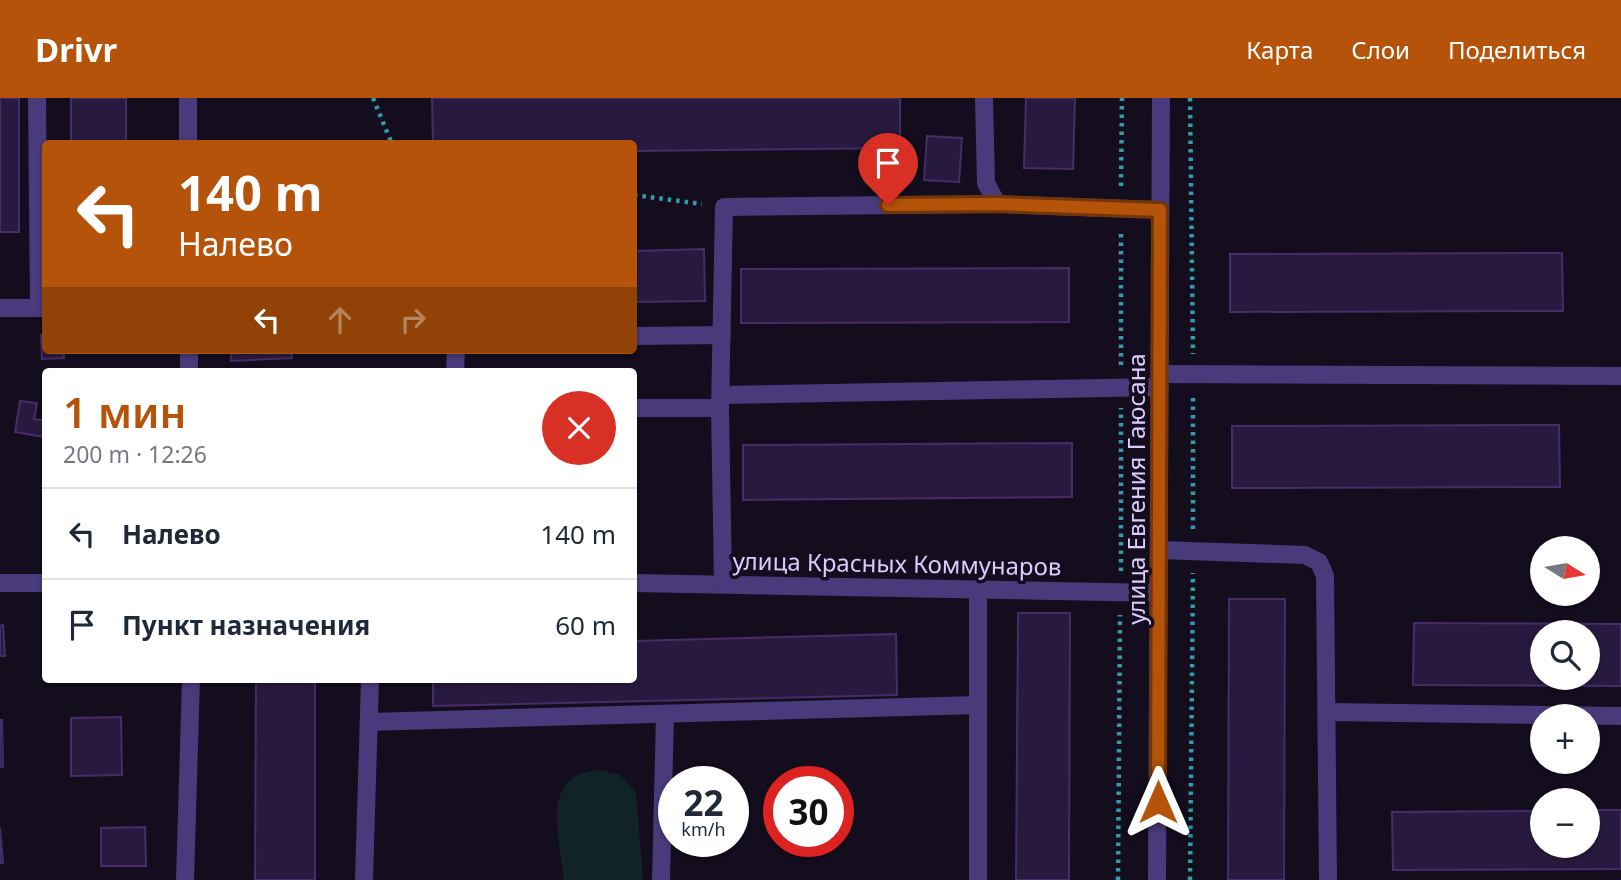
<!DOCTYPE html>
<html lang="ru">
<head>
<meta charset="utf-8">
<style>
  body { margin:0; font-family:"Noto Sans",sans-serif; background:#f2f2f3; color:#1f2937; height:100vh; display:flex; flex-direction:column; font-size:26px; white-space:nowrap }
  * { box-sizing:border-box; margin:0 }
  p { font-size:23px; color:#747a83 }
  .icon { flex:none; width:38px; height:38px; fill:none; stroke:currentColor; stroke-width:2; stroke-linecap:round; stroke-linejoin:round }
  .map { position:relative; flex:1; overflow:hidden }
  .sheet { position:absolute; left:42px; top:270px; width:595px; height:315px; display:flex; flex-direction:column; background:#fff; border-radius:7px; box-shadow:0 2px 5px #0004 }
  .sheet>* { flex:none }
  .hud { position:absolute; left:42px; top:42px; width:595px; height:214px; border-radius:7px; box-shadow:0 2px 5px #0004; background:#b45309; color:#fff; overflow:hidden }
  .needle { width:46px; rotate:101deg }
  .controls { position:absolute; left:1530px; top:438px; display:grid; gap:14px }
  .controls a { display:grid; place-items:center; width:70px; height:70px; border-radius:50%; background:#fff; box-shadow:0 2px 5px #0004; font-size:35px }
  .speed { position:absolute; left:658px; top:668px; display:flex; gap:14px; font-size:35px; font-weight:700; text-align:center }
  .speed>* { display:grid; place-content:center; width:91px; height:91px; border-radius:50%; background:#fff; box-shadow:0 2px 5px #0004; line-height:1 }
  .speed small { font-size:18px; font-weight:400 }
  .speed .limit { border:10px solid #d22; background:#fff; color:#111 }
  .pin { position:absolute; display:grid; place-items:center; width:60px; height:60px; color:#fff; margin:-72px -30px; border-radius:50% 50% 50% 0; rotate:-45deg; box-shadow:0 0 7px #0007 }
  .pin .icon { rotate:45deg }
  .me { position:absolute; width:77px; margin:-38px; rotate:0deg; stroke-linejoin:round; filter:drop-shadow(0 0 5px #0008) }
  .turn { display:flex; align-items:center; gap:24px; height:147px; padding:0 21px; font-size:32px }
  .turn .icon { width:91px; height:91px; stroke-width:2.5 }
  .turn b { display:block; font-size:49px; line-height:60px }
  .lanes { display:flex; align-items:center; height:66px; padding:0 21px; background:#0003; justify-content:center; gap:35px; direction:ltr }
  .lanes .off { opacity:.35 }
  .round { display:grid; place-items:center; flex:none; width:74px; height:74px; border-radius:37px; background:#f2f2f3 }
  .head { display:flex; align-items:center; justify-content:space-between; height:119px; padding:0 21px }
  h1 { font-size:42px; font-weight:600; line-height:52px; color:#b45309 }
  ul { padding:0; list-style:none }
  li { display:flex; align-items:center; gap:21px; height:91px; padding:0 21px; border-top:2px solid #e0e1e3 }
  li div { flex:1 }
  li b { display:block; font-size:26px }
  li em { font-style:normal }
  header { display:flex; align-items:center; gap:42px; box-sizing:border-box; height:98px; padding:0 35px; background:#b45309; color:#fff }
  header strong { font-size:33px }
  nav { display:flex; gap:38px; margin-inline-start:auto; font-size:24px }
  .map>svg:first-child { display:block }
  .green { fill:#102428 }
  .building { fill:#281a3e; stroke:#442d69; stroke-width:2; fill-rule:evenodd }
  .lines { fill:none; stroke-linecap:round; stroke-linejoin:round }
  .path { stroke:#339baa; stroke-width:4.5; stroke-dasharray:3.5 5; stroke-linecap:butt }
  .minor { stroke:#493a7b; stroke-width:18 }
  .route-casing { stroke:#753606; stroke-width:18 }
  .route { stroke:#b45309; stroke-width:12 }
  .labels { text-anchor:middle; dominant-baseline:central; stroke-width:7; stroke-linejoin:round; paint-order:stroke }
  .street-label { font-size:24px; fill:#dbccfd; stroke:#130d1e }
</style>
</head>
<body>
<header>
<strong>Drivr</strong>
<nav><a>Карта</a><a>Слои</a><a>Поделиться</a></nav>
</header>
<div class="map">
<svg width="1621" height="782" viewBox="0 0 1621 782">
  <rect width="100%" height="100%" fill="#130d1e"/>
  <path class="green" d="M599 672 620 677 636 694 643 782H564C560 740 538 676 599 672Z"/>
  <g class="building">
    <rect x="0" y="0" width="19" height="134"/>
    <rect x="71" y="0" width="55" height="46"/>
    <path d="M432 0H900V50L634 53V46H433Z"/>
    <path d="M1026 0H1075L1073 71 1024 70Z"/>
    <path d="M927 38 962 40 959 84 924 82Z"/>
    <path d="M704 151 705 203 634 204V153Z"/>
    <path d="M1562 155 1563 213 1230 214V156Z"/>
    <path d="M1069 170V224L741 225V171Z"/>
    <path d="M41 237H46V252H63L64 260 42 261Z"/>
    <path d="M231 252H291L292 260 231 263Z"/>
    <path d="M20 303 37 305 34 321 46 323 44 339 15 334Z"/>
    <path d="M1559 327 1560 389 1232 390V328Z"/>
    <path d="M1072 345V399L743 402V347Z"/>
    <rect x="43" y="395" width="3" height="39"/>
    <path d="M1229 501H1285L1284 782H1228Z"/>
    <path d="M1018 515H1070L1069 782H1016Z"/>
    <path d="M1414 525 1621 526V588L1413 587ZM1542 534H1587V579H1542Z"/>
    <path d="M3 527 5 558H0V528Z"/>
    <path d="M896 536 897 597 433 608V581H634V543Z"/>
    <path d="M111 581H150V582L111 583Z"/>
    <path d="M256 581H315V782H255Z"/>
    <path d="M121 619 122 677 71 678V620Z"/>
    <path d="M0 622H2L3 669H0Z"/>
    <path d="M1587 712H1621V771L1393 772 1392 714 1542 713V747H1587Z"/>
    <path d="M145 729 146 768H101V730Z"/>
    <path d="M0 730 3 765H0Z"/>
  </g>
  <g class="lines">
    <g class="path">
      <path d="M373 0 392 46"/>
      <path d="M1190 0 1193 256"/>
      <path d="M1121 88 1122 0"/>
      <path d="M634 97 702 106"/>
      <path d="M1121 267V132"/>
      <path d="M1193 431V296"/>
      <path d="M1121 473V310"/>
      <path d="M1118 782 1120 517"/>
      <path d="M1190 782 1193 475"/>
    </g>
    <g class="minor">
      <path d="M37 0 39 210"/>
      <path d="M984 0 986 85 997 106 1160 112"/>
      <path d="M188 46V0"/>
      <path d="M0 210H46"/>
      <path d="M634 238 722 237"/>
      <path d="M189 252V273"/>
      <path d="M455 273 456 252"/>
      <path d="M1160 276 1621 278"/>
      <path d="M721 297 1160 289"/>
      <path d="M634 310H720"/>
      <path d="M1159 452 1305 457 1319 464 1325 478 1328 782"/>
      <path d="M0 485H46"/>
      <path d="M634 485 1159 495"/>
      <path d="M723 485 720 310 724 109 997 106"/>
      <path d="M1327 614 1621 618"/>
      <path d="M369 624 978 607"/>
      <path d="M185 782 191 581"/>
      <path d="M364 782 370 581"/>
      <path d="M661 782 665 616"/>
      <path d="M978 782V491"/>
      <path d="M1157 782 1161 0"/>
    </g>
  </g>
  <g class="lines">
    <g class="route-casing">
      <path id="route" d="M888 107 997 106 1160 112 1158 704"/>
    </g>
    <use href="#route" class="route"/>
  </g>
  <g class="labels">
    <g class="street-label">
      <text transform="translate(1135 391) rotate(-90)">улица Евгения Гаюсана</text>
      <text transform="translate(897 465) rotate(1)">улица Красных Коммунаров</text>
    </g>
  </g>
</svg>
<div class="controls">
<a><svg class="needle" viewBox="-14 -14 28 28"><path d="M0-13l5 13h-10z" fill="#e53935"/><path d="M0 13l5-13h-10z" fill="#747a83"/></svg></a>
<a><svg class="icon" aria-label="search" viewBox="0 0 24 24"><circle cx="10" cy="10" r="6"/><path d="M15 15l6 6"/></svg></a>
<a>+</a>
<a>−</a>
</div>
<div class="speed"><div>22<small>km/h</small></div><div class="limit">30</div></div>
<div class="pin" style="left:888px;top:107px;background:#d93025"><svg class="icon" aria-label="arrive" viewBox="0 0 24 24"><path d="M6 21V4h12l-3 4 3 4H6"/></svg></div>
<svg class="me" style="left:1158px;top:704px" viewBox="-20 -20 40 40"><path d="M0-17L14 15 0 8-14 15z" fill="#b45309" stroke="#fff" stroke-width="4"/></svg>
<div class="hud">
<div class="turn"><svg class="icon" aria-label="left" viewBox="0 0 24 24"><path d="M17 20v-9H6M10 6l-5 5 5 5"/></svg><div><b>140 m</b>Налево</div></div>
<div class="lanes"><svg class="icon" aria-label="left" viewBox="0 0 24 24"><path d="M17 20v-9H6M10 6l-5 5 5 5"/></svg><svg class="icon off" aria-label="ahead" viewBox="0 0 24 24"><path d="M12 20V5M6 11l6-6 6 6"/></svg><svg class="icon off" aria-label="right" viewBox="0 0 24 24"><path d="M7 20v-9h11M14 6l5 5-5 5"/></svg></div>
</div>
<section class="sheet">
<div class="head"><div><h1>1 мин</h1><p>200 m · 12:26</p></div><a class="round" style="background:#d93025;color:#fff"><svg class="icon" aria-label="close" viewBox="0 0 24 24"><path d="M6 6l12 12M18 6L6 18"/></svg></a></div>
<ul>
<li><svg class="icon" aria-label="left" viewBox="0 0 24 24"><path d="M17 20v-9H6M10 6l-5 5 5 5"/></svg><div><b>Налево</b></div><em>140 m</em></li>
<li><svg class="icon" aria-label="arrive" viewBox="0 0 24 24"><path d="M6 21V4h12l-3 4 3 4H6"/></svg><div><b>Пункт назначения</b></div><em>60 m</em></li>
</ul>
</section>
</div>
</body>
</html>
